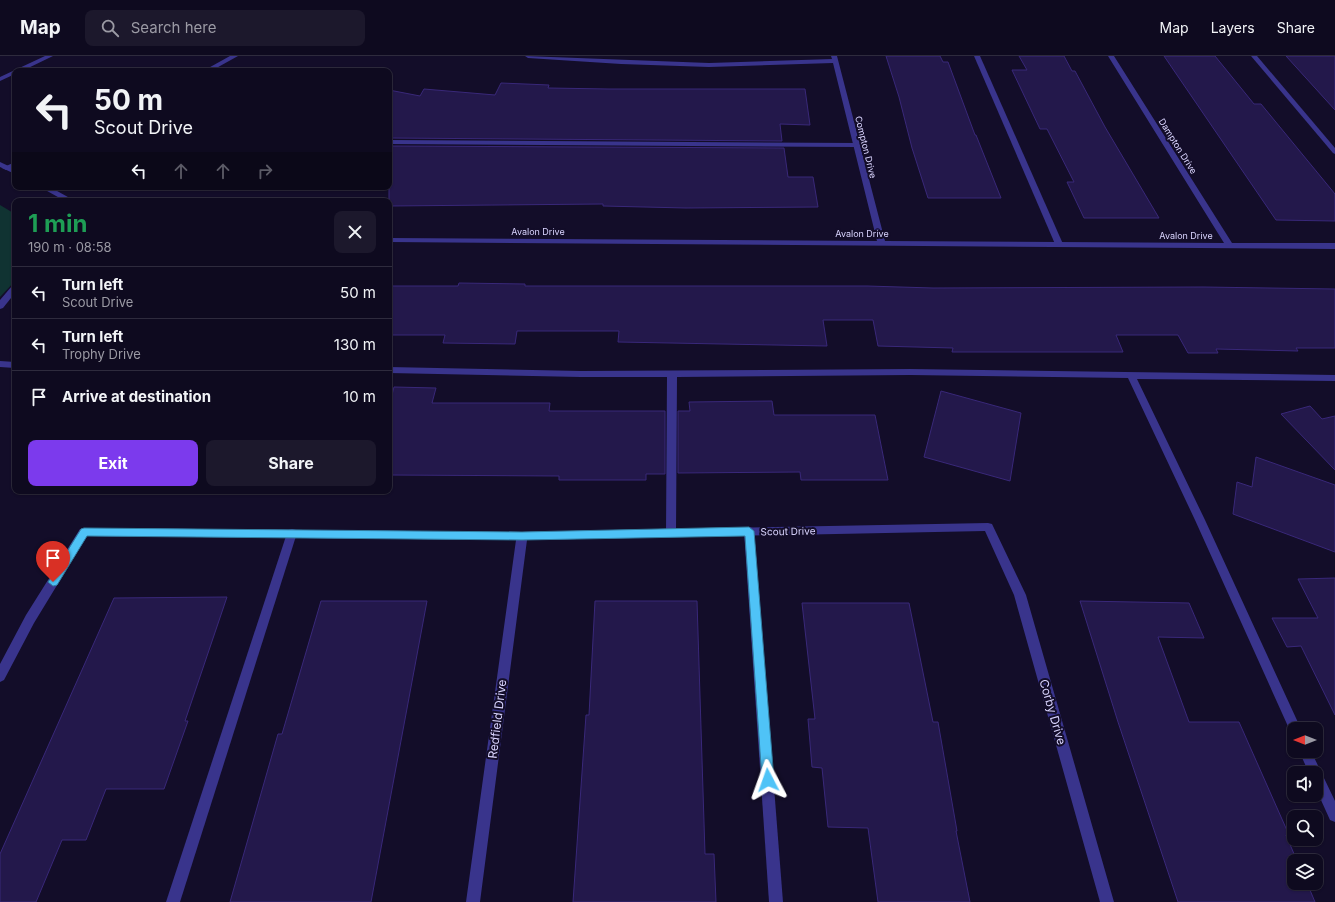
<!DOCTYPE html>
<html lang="en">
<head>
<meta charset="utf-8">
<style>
  body { margin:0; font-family:Inter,sans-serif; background:#1c182c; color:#f1f3f6; height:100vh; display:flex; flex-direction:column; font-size:15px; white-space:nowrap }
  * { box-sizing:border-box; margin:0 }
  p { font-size:13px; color:#9b9aa4 }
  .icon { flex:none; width:22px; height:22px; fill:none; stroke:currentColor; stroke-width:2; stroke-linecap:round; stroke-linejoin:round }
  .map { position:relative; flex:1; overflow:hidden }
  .drawer { position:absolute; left:12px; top:142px; width:380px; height:296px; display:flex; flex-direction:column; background:#0e0a1f; border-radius:8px; box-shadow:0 1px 3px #0004,0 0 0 1px #2e2b3d }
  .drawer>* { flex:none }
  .hud { position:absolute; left:12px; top:12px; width:380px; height:122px; border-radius:8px; box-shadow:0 1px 3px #0004,0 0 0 1px #2e2b3d; background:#0e0a1f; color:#f1f3f6; overflow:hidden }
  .needle { width:26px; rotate:270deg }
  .controls { position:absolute; left:1287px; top:666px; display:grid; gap:8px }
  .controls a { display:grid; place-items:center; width:36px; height:36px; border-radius:8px; background:#0e0a1f; box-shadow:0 1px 3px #0004,0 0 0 1px #2e2b3d; font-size:20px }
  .pin { position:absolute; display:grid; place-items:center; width:34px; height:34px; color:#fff; margin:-41px -17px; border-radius:50% 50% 50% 0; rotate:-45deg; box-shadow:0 0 4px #0007 }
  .pin .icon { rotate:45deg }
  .me { position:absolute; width:44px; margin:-22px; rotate:356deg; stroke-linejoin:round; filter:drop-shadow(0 0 3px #0008) }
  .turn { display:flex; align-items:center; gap:14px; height:84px; padding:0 16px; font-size:18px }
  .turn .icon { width:52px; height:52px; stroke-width:2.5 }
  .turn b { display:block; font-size:28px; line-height:34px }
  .lanes { display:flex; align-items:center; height:38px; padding:0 16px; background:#0003; justify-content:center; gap:20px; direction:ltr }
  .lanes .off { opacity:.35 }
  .round { display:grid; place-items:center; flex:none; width:42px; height:42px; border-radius:8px; background:#1c182c }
  .head { display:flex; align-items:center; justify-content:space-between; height:68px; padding:0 16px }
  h1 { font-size:24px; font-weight:700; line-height:30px; color:#1e9e55 }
  .button { display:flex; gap:8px; margin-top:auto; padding:8px 16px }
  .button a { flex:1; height:46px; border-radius:8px; background:#7c3aed; color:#fff; font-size:16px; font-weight:700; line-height:46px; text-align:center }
  .button a+a { background:#1c182c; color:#f1f3f6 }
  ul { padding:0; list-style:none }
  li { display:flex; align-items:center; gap:12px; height:52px; padding:0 16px; border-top:1px solid #2e2b3d }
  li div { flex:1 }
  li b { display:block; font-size:15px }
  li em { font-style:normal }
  header { display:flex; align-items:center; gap:24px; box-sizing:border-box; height:56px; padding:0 20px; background:#0e0a1f; border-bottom:1px solid #2e2b3d }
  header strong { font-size:19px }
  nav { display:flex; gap:22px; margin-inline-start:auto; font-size:14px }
  .search { width:280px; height:36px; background:#1c182c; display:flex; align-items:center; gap:10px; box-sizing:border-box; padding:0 14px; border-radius:8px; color:#9b9aa4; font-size:15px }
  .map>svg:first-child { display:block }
  .green { fill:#103332 }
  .building { fill:#23184b; stroke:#392879 }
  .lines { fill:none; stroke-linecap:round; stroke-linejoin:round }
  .service { fill:#39348c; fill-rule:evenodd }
  .minor { fill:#39348c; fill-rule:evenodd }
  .tertiary { fill:#39348c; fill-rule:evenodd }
  .route { fill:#4fc3f7; stroke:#337fa1 }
  .labels { text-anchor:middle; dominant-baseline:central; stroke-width:4; stroke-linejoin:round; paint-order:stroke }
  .far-street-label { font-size:9px; fill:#dad5ff; stroke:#130d29 }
  .street-label { font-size:10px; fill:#dad5ff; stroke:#130d29 }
  .near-street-label { font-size:12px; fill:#dad5ff; stroke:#130d29 }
</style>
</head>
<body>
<header>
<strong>Map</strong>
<div class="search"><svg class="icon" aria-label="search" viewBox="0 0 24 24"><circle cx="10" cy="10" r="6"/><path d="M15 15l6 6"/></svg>Search here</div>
<nav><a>Map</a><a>Layers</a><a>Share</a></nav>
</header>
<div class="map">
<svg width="1335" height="846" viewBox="0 0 1335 846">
  <rect width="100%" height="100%" fill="#130d29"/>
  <path class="green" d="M0 149 15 158V225L0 241Z"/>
  <g class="building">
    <path d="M886 0H940L943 6H948L975 79H976L1001 142H928L912 92 899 41Z"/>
    <path d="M1019 0H1064L1072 15H1075L1105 71 1159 162H1084L1067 126H1074L1047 73H1040L1012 14H1027Z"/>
    <path d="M1164 0H1215L1254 48H1261L1335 138V165L1276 164Z"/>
    <path d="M1286 0H1335V54Z"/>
    <path d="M501 27 549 29 548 32 609 33H805L810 69 780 68 782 85 389 82V34L420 40 424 33 495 39Z"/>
    <path d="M389 90 784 92 788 121H813L818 151 686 152 603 150V148L389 150Z"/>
    <path d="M459 227 525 228V230H867L933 232 1203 231 1335 233V292H1296L1298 295 1216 293 1218 297H1188L1178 279H1116L1123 296H952L953 292 878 290 873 264H823L827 290 618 286 619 275H517L515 288 443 287 445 279H389V230H458Z"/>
    <path d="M394 331 436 332 432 347H550L549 355H665V418H646V424H559V420L389 419V351Z"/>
    <path d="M941 335 1021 357 1010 425 924 401Z"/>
    <path d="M772 345 774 359H875L888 424H801L800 416 678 417V355H690L689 346Z"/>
    <path d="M1310 350 1322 363 1335 360V414L1281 358Z"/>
    <path d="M1256 401 1335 429V496L1233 458 1237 426 1252 431Z"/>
    <path d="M1335 522V659L1301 590 1287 591 1272 562H1318L1298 523Z"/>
    <path d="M227 541 185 665H188L164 733H106L86 784H62L36 846H0V798L114 542Z"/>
    <path d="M321 545H427L371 846H230L278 678H282Z"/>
    <path d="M595 545H697L705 798H714L716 846H573L586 659H589Z"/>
    <path d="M1080 545 1189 547 1204 582 1158 581 1189 666H1239L1289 779H1286L1297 805H1294V827H1307L1315 846H1178L1118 666Z"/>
    <path d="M802 547H909L933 666H938L957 775H956L970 846H878L868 772 828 771 822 712 812 711 808 663H815Z"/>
  </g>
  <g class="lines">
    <g class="service">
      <path d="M230 0H238L211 15H203Z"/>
      <path d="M974 0H980L1063 188 1062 190 1059 191 1055 188Z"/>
      <path d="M1251 0H1257L1335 92V98L1333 97Z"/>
      <path d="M389 84 857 87 860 89 857 91 389 88Z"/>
      <path d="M15 106V111L6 114 2 112Z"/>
      <path d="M15 229V237L3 252 0 253V244L12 230Z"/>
      <path d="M0 305 15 306V312L0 311Z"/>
      <path d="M389 311 581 315 910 313 1335 319V325L1137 323 1205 464 1301 673H1294V679L1291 677 1195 464 1128 322 910 319 677 321 676 477 675 480 671 481 667 480 666 477 667 321H581L389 317Z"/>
      <path d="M749 471 753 472 754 475 783 846H769L744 475 745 472Z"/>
      <path d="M292 473 296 474 297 477 180 846H166L287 477 288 474Z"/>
      <path d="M1299 695H1311L1335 745V766L1330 764 1316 733V717H1309Z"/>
    </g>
    <g class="minor">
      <path d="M525 0 709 7 832 3 831 0H837L885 185 1224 187 1108 0H1114L1232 187H1335V193L389 186V182L877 185 833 7 709 11 621 8 528 2Z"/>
      <path d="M0 106 15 113V118L0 111Z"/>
      <path d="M40 131H50L75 145H65Z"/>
      <path d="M988 467 992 468 1026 539 1114 846H1100L1014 539 985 475 527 484 480 846H466L516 484 87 480 34 567 4 624 0 626V608L26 559 80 473 84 472 522 476Z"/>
    </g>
    <path class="tertiary" d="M45 0H53L22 15H15V18L0 25V21Z"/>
  </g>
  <path class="route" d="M749 471 754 475 774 724 772 728 768 729 764 728 762 724 745 480 522 484 87 480 57 529 53 530 48 526 81 473 84 472 522 476Z"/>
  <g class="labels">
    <g class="far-street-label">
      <text transform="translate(1178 90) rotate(58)">Dampton Drive</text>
      <text transform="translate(866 91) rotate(76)">Compton Drive</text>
      <text x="538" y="175">Avalon Drive</text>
      <text x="862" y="177">Avalon Drive</text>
      <text x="1186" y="179">Avalon Drive</text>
    </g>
    <g class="street-label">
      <text transform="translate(788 475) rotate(-1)">Scout Drive</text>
    </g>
    <g class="near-street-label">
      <text transform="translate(1053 656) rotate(74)">Corby Drive</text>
      <text transform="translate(497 663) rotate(-83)">Redfield Drive</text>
    </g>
  </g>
</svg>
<div class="controls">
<a><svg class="needle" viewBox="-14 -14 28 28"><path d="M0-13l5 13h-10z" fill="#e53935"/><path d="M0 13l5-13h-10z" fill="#9b9aa4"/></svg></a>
<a><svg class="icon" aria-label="sound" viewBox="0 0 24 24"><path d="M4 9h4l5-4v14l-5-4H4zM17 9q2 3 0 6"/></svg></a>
<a><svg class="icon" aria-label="search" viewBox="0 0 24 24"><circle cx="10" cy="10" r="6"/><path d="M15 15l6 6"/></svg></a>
<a><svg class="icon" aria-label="layers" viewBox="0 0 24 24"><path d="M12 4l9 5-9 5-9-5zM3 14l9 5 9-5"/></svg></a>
</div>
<div class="pin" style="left:53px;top:526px;background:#d93025"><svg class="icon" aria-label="arrive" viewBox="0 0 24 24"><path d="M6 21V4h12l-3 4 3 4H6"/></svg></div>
<svg class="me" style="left:768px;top:724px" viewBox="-20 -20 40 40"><path d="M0-17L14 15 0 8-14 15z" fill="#4fc3f7" stroke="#fff" stroke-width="4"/></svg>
<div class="hud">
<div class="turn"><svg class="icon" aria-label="left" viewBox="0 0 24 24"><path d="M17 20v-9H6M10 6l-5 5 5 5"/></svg><div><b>50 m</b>Scout Drive</div></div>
<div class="lanes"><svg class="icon" aria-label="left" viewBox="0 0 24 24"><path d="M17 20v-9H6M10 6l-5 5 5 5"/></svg><svg class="icon off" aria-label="ahead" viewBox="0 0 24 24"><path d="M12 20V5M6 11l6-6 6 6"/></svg><svg class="icon off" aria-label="ahead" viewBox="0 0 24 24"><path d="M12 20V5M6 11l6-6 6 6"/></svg><svg class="icon off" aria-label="right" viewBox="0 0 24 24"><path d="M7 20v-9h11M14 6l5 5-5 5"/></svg></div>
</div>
<section class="drawer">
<div class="head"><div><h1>1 min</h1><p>190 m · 08:58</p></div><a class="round"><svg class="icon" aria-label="close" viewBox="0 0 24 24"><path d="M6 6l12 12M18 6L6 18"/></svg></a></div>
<ul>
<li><svg class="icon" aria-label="left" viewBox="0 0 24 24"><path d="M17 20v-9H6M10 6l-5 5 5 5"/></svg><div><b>Turn left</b><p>Scout Drive</p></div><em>50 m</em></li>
<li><svg class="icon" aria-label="left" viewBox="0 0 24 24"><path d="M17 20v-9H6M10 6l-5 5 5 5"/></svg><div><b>Turn left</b><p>Trophy Drive</p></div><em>130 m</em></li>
<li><svg class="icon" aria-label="arrive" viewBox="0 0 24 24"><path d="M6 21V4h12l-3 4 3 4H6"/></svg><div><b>Arrive at destination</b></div><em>10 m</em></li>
</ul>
<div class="button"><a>Exit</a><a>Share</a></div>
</section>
</div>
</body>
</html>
